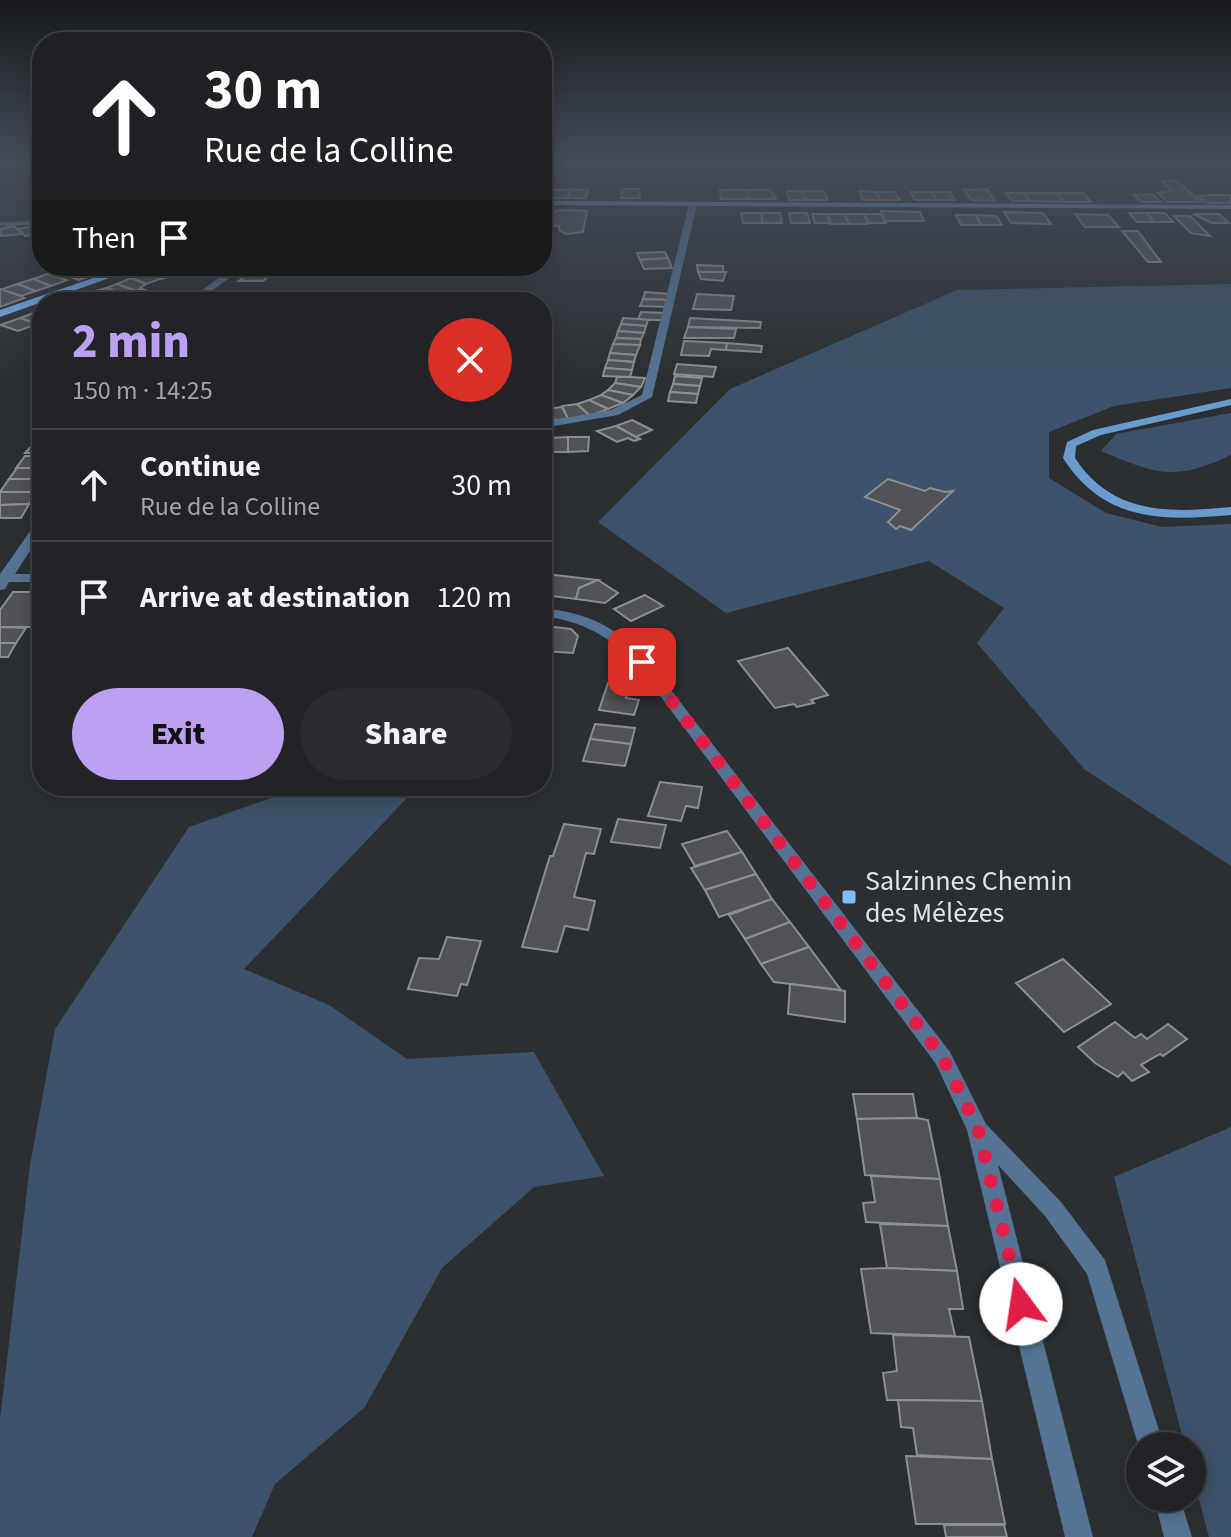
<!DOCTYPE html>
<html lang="en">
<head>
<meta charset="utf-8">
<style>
  body { margin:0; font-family:"Source Sans 3",sans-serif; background:#292b2e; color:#f1f3f6; height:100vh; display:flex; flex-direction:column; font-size:30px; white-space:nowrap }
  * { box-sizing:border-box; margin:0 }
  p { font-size:26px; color:#a2a4a7 }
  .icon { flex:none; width:44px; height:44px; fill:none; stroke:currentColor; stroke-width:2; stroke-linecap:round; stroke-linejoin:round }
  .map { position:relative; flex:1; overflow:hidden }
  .side { position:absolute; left:32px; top:292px; width:520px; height:504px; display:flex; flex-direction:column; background:#212326; border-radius:32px; box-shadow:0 4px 20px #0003,0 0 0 2px #3e4043 }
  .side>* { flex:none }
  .top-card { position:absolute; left:32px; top:32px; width:520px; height:244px; border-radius:32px; box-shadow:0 4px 20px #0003,0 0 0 2px #3e4043; background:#202124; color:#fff; overflow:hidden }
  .fabs { position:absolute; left:1126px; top:1432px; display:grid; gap:16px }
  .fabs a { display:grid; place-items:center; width:80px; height:80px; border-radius:50%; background:#212326; box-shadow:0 4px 20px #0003,0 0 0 2px #3e4043; font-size:40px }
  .pin { position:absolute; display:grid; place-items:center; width:68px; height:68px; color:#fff; margin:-34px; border-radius:16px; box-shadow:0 4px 12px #0006 }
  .me { position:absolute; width:88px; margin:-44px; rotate:346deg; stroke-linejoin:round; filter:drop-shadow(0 0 6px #0008) }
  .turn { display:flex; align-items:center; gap:28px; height:168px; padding:0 40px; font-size:36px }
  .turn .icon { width:104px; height:104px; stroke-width:2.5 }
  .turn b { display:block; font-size:56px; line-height:68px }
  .then { display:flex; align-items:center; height:76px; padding:0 40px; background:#0003; gap:16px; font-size:30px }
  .round { display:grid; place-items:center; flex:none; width:84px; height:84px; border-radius:42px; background:#292b2e }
  .headline { display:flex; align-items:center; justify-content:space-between; height:136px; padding:0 40px }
  h1 { font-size:48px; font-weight:800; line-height:60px; color:#bca0f2 }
  .primary-button { display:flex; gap:16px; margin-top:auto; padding:16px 40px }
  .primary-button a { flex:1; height:92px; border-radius:48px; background:#bca0f2; color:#111; font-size:32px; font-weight:800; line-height:92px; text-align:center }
  .primary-button a+a { background:#292b2e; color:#f1f3f6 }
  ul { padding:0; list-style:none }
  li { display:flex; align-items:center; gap:24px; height:112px; padding:0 40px; border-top:2px solid #3e4043 }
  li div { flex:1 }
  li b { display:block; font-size:30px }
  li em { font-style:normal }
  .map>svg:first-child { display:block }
  .green { fill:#3c536b }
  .building { fill:#505256; stroke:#8b8e92; stroke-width:2 }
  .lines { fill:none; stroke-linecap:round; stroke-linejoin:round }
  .street { fill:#557495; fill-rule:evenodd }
  .secondary { fill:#699bcf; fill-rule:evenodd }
  .primary { fill:#77b9fd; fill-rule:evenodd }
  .route { stroke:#e11d48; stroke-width:14; stroke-dasharray:0 25.2 }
  .poi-dot { fill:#81bcfa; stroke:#2c2f32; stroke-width:3 }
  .labels { text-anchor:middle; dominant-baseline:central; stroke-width:8; stroke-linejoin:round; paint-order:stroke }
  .poi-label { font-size:28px; fill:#e0e2e3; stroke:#2c2f32; text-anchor:start }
</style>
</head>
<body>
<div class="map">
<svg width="1231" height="1537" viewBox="0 0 1231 1537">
  <rect width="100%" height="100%" fill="#2c2f32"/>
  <g class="green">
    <path d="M1231 284V388L1114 406 1049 432V478L1106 513 1162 527 1231 524V866L1084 769 977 643 1004 608 929 561 726 613 598 522 730 389 957 290Z"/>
    <path d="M1231 413V455C1174 482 1156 474 1101 451L1116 434Z"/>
    <path d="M380 786 408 797 244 969 329 1005 407 1059 534 1052 604 1176 534 1187 442 1268 365 1407 275 1484 252 1537H0V1419L30 1165 55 1029 189 827 302 787Z"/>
    <path d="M1231 1127V1537H1209L1192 1473V1446H1185L1114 1177Z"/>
  </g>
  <g class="building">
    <path d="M1162 181H1177L1201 202H1167L1158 193 1172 191Z"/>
    <path d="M569 189 588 190 586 198H568Z"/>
    <path d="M622 189H639L640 198H621Z"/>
    <path d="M987 189 995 201 971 200 964 190Z"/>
    <path d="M551 190H569L568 198H550Z"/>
    <path d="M720 190H746L749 199H721Z"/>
    <path d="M746 190H771L776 199H749Z"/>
    <path d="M787 191H802L807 200H789Z"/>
    <path d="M802 191H824L828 200H807Z"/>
    <path d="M859 191 876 192 881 200H863Z"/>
    <path d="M876 192H894L900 200H881Z"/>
    <path d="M910 192H932L937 200H915Z"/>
    <path d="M932 192H950L955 200H937Z"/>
    <path d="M1006 193H1024L1030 201H1012Z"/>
    <path d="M1024 193H1057L1064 202 1030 201Z"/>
    <path d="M1057 193H1083L1091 202H1064Z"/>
    <path d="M1134 195 1152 194 1161 202H1142Z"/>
    <path d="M1209 195H1231V203H1206L1198 196Z"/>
    <path d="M562 210 587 211 583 232 566 234 560 231 559 226H542V213Z"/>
    <path d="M881 211 920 212 924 221H885Z"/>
    <path d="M1004 212 1043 213 1051 224 1011 223Z"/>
    <path d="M741 213H761L763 223H743Z"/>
    <path d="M761 213H780L782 223H763Z"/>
    <path d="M789 213H807L810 223H791Z"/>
    <path d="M1129 213H1147L1154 222H1137Z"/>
    <path d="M1147 213H1165L1173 222H1154Z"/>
    <path d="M812 214H828L831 223H815Z"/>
    <path d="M828 214H845L849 224H830Z"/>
    <path d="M845 214H865L868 224H849Z"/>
    <path d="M865 214H881L886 223H868Z"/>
    <path d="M1075 214 1108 215 1119 227H1085Z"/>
    <path d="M1193 214H1219L1229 223H1212Z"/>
    <path d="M956 215H976L981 225H961Z"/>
    <path d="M976 215 996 216 1002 225H981Z"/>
    <path d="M1174 216H1190L1210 236 1191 233Z"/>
    <path d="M14 226 23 234 0 236V229Z"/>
    <path d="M36 226 42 233 25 236 18 229Z"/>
    <path d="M1122 231H1138L1161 262H1148Z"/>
    <path d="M665 252 668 258 640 260 637 253Z"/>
    <path d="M668 258 672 268 644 269 640 260Z"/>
    <path d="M697 265 723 266V272H698Z"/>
    <path d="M293 266 298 271 269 276 263 270Z"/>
    <path d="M78 267 97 274 79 280 59 274Z"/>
    <path d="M160 268 177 274 162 279 146 273Z"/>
    <path d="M263 270 269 276 263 281H239L249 273Z"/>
    <path d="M698 272H726L723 281 701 279Z"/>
    <path d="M146 273 160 279 146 284 131 278Z"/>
    <path d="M47 274 67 280 51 286 33 279Z"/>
    <path d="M131 278 146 284 136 291 117 284Z"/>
    <path d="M33 279 51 286 36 291 17 284Z"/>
    <path d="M17 284 36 291 21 296 0 290Z"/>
    <path d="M117 284 136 291H137L126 295 106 288Z"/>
    <path d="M106 288 126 295 112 300 92 292Z"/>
    <path d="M0 289 21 296 24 298 0 307Z"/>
    <path d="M142 289 178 302H154L158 301 135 292Z"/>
    <path d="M225 291H253L249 298 218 297Z"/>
    <path d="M92 292 107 299 83 302 74 299Z"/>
    <path d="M645 292 670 294 669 300 643 299Z"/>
    <path d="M697 294 734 296 731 310 693 309Z"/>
    <path d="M643 299 669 300 667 307 640 306Z"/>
    <path d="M38 311 42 313V322L37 324 20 318Z"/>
    <path d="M641 312 665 313 663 320H651L638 319Z"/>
    <path d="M20 318 37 324 18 331 0 325Z"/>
    <path d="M623 318 638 319 648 320 646 326 621 324Z"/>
    <path d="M690 318 761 322 760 328 688 327Z"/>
    <path d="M621 324 646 326 644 333 618 331Z"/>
    <path d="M688 327 736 329 734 338H684Z"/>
    <path d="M618 331 644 333 641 339 616 338Z"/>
    <path d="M616 338 641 339 640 345 613 344Z"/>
    <path d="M684 341 727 343 726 350 711 349 709 356 681 355Z"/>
    <path d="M727 343 762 346 761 352 726 350Z"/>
    <path d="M613 344 640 345 636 355 610 353Z"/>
    <path d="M610 353 636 355 634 362 608 360Z"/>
    <path d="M608 360 634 362 632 370 605 368Z"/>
    <path d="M677 364 716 367 713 377 674 374Z"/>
    <path d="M605 368 632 370 630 377 603 376Z"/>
    <path d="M675 376 702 378 700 386 673 384Z"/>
    <path d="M617 377H630L645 378 641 387 615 383Z"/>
    <path d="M615 383 641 387 633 395 608 390Z"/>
    <path d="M673 384 700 386 698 394 670 392Z"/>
    <path d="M608 390 633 395 623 403 601 395Z"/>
    <path d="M670 392 698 394 696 403 668 401Z"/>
    <path d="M601 395 623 403 608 409 589 400Z"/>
    <path d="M589 400 608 409 590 416 577 404Z"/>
    <path d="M577 404 590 416 568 419 562 406Z"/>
    <path d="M562 407 568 419 548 421 545 409Z"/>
    <path d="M632 420 652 430 636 437 616 426Z"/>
    <path d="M616 426 636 437 640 439 634 441 628 438 617 442 597 431Z"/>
    <path d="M568 437V452H548L550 438Z"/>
    <path d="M568 437H589L588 451 568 452Z"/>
    <path d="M39 438 42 439V453H25Z"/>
    <path d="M25 456H42V468H16Z"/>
    <path d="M17 468H42V479H9Z"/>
    <path d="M9 479H42V484L37 492H0Z"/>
    <path d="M888 479 925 491 930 488 945 492 953 491 911 530 900 526 896 529 888 522 900 510 865 497Z"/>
    <path d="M0 492H37L29 504 0 505Z"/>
    <path d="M29 504 21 518H0V505Z"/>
    <path d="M546 574 598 580 579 588 576 599 542 595Z"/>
    <path d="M598 580 618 593 605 603 576 599 579 588Z"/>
    <path d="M13 592H42V623H34L30 627H0V610Z"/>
    <path d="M645 595 663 606 631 621 614 609Z"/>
    <path d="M546 626 571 629 578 636 573 653 544 651Z"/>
    <path d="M0 627 26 628 16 643H0Z"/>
    <path d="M0 643H16L8 657H0Z"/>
    <path d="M788 648 828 695 811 700 814 703 797 707 794 704 775 708 738 661Z"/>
    <path d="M608 683 629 686 626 698 639 700 634 715 599 710Z"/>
    <path d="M595 724 635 728 631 744 590 739Z"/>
    <path d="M590 739 631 744 625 766 583 761Z"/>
    <path d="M660 782 702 787 698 808 686 806 681 821 648 816Z"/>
    <path d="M124 786H239L238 790 123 789Z"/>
    <path d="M618 819 666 825 660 848 611 842Z"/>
    <path d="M564 824 601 829 594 854 586 853 574 897 595 901 588 930 565 926 557 952 522 947 550 856H553Z"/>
    <path d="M727 831 742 852 695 866 682 844Z"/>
    <path d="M742 852 756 874 705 890 691 868Z"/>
    <path d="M756 874 772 899 719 917 705 890Z"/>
    <path d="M772 899 790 922 745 939 729 915Z"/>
    <path d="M790 922 809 947 761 964 745 939Z"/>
    <path d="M447 937 481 941 467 985 461 984 457 996 408 989 419 958 439 959Z"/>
    <path d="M809 947 841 990 774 982 761 964Z"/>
    <path d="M1063 959 1111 1004 1064 1032 1016 983Z"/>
    <path d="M790 984 845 991V1022L788 1014Z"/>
    <path d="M1115 1022 1135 1038 1141 1034 1147 1039 1168 1024 1187 1039 1163 1056 1160 1054 1141 1065 1149 1072 1132 1081 1123 1072 1118 1077 1095 1063 1078 1047Z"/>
    <path d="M853 1094H913L917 1118 857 1119Z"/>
    <path d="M917 1118 928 1120 940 1179 865 1175 857 1119Z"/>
    <path d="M871 1176 940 1179 948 1226 866 1222 863 1203 875 1202Z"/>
    <path d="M880 1224 948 1226 957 1271 887 1268Z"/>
    <path d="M887 1268 957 1271 963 1309H949L955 1336 871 1333 861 1269Z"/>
    <path d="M893 1335 969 1337 982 1401 887 1400 883 1373 897 1371Z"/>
    <path d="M898 1400 982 1401 992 1459 917 1455 913 1428 901 1427Z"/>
    <path d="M906 1456 992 1459 1005 1524H916Z"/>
    <path d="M944 1525H1004L1007 1537H946Z"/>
  </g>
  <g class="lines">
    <g class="street">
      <path d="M693 202 697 204 652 397 618 415 542 428V422L611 410 642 395 689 204Z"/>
      <path d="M42 221V225L0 226V222Z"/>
      <path d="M235 266H245L197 302H186Z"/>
      <path d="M42 519V532L15 574H42V582H9L5 589 0 590V574L38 520Z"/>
      <path d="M542 608C589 613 614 626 647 659L950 1052 986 1124 1061 1202 1105 1260 1164 1446H1140V1451L1087 1274 1045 1216 998 1165 1093 1537H1065L967 1130 936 1064 637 665C609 636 583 621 542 616Z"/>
      <path d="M1154 1498H1180L1192 1537H1164Z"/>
    </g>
    <g class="secondary">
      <path d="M542 201 1231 205V209L542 205Z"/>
      <path d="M1231 399V405L1101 435 1076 446 1075 458C1112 515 1170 513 1231 507V515C1162 521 1104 522 1063 458L1067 442 1093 430Z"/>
    </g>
    <path class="primary" d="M128 266H143L0 317V310Z"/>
  </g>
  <linearGradient id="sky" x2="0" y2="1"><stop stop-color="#181a1c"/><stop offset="0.43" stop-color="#454d5a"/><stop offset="1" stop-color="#454d5a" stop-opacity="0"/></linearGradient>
  <rect width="1231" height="377" fill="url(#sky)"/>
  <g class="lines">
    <path class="route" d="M642 662 943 1058 978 1129 1021 1304"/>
  </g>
  <rect class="poi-dot" x="841" y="889" width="16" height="16" rx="4"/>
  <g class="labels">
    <g class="poi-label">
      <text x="865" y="881">Salzinnes Chemin<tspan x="865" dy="32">des Mélèzes</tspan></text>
    </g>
  </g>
</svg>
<div class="fabs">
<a><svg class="icon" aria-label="layers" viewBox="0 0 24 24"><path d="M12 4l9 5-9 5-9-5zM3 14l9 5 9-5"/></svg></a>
</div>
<div class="pin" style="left:642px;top:662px;background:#d93025"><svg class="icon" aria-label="arrive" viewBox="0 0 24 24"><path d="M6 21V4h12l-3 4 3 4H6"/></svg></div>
<svg class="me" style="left:1021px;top:1304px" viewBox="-20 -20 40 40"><circle r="19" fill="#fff"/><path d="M0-13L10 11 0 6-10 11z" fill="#e11d48"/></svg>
<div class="top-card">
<div class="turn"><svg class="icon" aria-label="ahead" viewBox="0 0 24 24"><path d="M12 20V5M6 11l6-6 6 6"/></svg><div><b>30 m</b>Rue de la Colline</div></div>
<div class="then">Then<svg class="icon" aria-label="arrive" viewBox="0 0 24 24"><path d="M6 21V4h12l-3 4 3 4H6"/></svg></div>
</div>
<section class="side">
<div class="headline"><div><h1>2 min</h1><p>150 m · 14:25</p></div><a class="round" style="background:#d93025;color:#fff"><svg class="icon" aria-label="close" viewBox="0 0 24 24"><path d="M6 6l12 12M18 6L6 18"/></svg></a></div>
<ul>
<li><svg class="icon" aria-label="ahead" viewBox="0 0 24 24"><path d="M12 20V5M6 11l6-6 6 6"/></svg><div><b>Continue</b><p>Rue de la Colline</p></div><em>30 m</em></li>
<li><svg class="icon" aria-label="arrive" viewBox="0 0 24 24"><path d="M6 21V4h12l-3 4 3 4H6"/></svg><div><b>Arrive at destination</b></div><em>120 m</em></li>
</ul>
<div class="primary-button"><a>Exit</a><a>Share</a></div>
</section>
</div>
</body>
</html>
